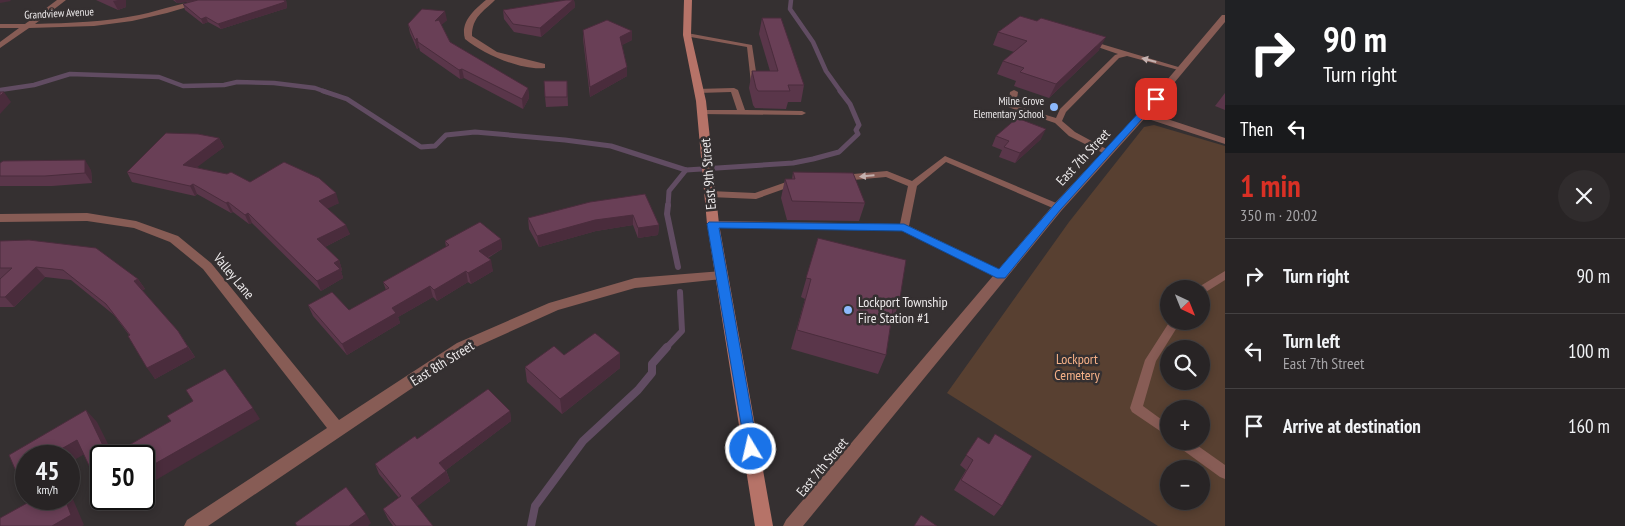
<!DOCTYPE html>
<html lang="en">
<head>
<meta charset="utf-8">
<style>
  body { margin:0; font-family:"PT Sans Narrow",sans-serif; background:#302c2d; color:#f1f3f6; height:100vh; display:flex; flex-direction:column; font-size:19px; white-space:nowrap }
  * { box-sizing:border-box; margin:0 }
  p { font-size:16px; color:#a5a4a7 }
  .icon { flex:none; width:28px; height:28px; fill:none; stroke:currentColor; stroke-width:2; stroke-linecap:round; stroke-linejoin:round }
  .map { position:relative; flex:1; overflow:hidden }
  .panel { display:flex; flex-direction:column; background:#282425; width:400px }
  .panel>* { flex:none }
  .top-card { background:#202124; color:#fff; overflow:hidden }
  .needle { width:32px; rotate:137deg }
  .buttons { position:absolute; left:1160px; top:280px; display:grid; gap:10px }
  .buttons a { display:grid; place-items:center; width:50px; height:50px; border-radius:50%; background:#282425; box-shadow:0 2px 8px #0003,0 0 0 1px #444142; font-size:25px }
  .speed { position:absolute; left:15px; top:445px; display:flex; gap:10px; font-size:25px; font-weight:700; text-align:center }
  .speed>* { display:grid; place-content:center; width:65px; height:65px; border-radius:50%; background:#282425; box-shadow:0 2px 8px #0003,0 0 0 1px #444142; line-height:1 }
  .speed small { font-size:12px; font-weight:400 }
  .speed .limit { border:2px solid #111; border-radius:8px; background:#fff; color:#111 }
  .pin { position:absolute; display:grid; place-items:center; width:42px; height:42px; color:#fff; margin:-21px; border-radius:10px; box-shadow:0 2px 8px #0006 }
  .me { position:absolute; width:55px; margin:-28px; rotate:351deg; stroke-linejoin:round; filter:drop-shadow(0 0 4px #0008) }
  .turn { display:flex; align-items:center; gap:18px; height:105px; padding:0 15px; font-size:22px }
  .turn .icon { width:65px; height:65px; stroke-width:2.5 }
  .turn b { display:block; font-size:35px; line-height:42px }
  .then { display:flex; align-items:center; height:48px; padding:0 15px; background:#0003; gap:10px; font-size:19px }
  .round { display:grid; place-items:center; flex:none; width:52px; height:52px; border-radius:26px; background:#302c2d }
  .overview { display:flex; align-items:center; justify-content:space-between; height:85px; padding:0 15px }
  h1 { font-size:30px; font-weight:600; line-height:38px; color:#d93025 }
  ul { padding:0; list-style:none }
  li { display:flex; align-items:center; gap:15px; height:75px; padding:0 15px; border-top:1px solid #444142 }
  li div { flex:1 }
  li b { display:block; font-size:19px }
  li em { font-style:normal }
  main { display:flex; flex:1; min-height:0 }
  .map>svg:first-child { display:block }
  .green { fill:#584031; fill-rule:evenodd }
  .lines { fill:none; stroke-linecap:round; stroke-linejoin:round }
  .stream-far3 { stroke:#614c62; stroke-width:4.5 }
  .stream-far2 { stroke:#614c62; stroke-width:5 }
  .stream-far1 { stroke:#614c62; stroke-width:6 }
  .stream { stroke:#614c62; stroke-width:8 }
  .lane { fill:#875c55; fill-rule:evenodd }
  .street { fill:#875c55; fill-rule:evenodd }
  .secondary { fill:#b67368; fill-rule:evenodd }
  .wall { fill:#5a364a }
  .shaded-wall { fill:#4a2c3c }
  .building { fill:#693f56; stroke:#4a2c3c }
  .oneway { fill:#c4b1af }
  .route { fill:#1a73e8; stroke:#114b97 }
  .poi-dot { fill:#8cb9fc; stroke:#353031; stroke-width:2 }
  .labels { text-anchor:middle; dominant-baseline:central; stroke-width:5; stroke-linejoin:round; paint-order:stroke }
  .far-street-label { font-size:11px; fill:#edeaeb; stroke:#353031 }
  .far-poi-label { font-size:11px; fill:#edeaeb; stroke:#353031; text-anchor:end }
  .street-label { font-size:14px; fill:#edeaeb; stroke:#353031 }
  .poi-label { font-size:14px; fill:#edeaeb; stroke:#353031; text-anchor:start }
  .park-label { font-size:14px; fill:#f6b188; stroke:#353031 }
</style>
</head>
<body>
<main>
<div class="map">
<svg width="1225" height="526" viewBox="0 0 1225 526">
  <rect width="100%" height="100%" fill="#353031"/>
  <path class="green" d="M1154 125 1225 146V526H1158L947 393 1069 222 1144 127ZM1169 289H1201V321H1169ZM1169 349H1201V381H1169ZM1169 409H1201V441H1169ZM1169 469H1201V501H1169Z"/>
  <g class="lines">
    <g class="stream-far3">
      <path d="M791 0 790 9 813 42 826 71 841 92"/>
      <path d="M0 90 34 85 70 74 159 77 183 86 224 85 237 82 274 83 315 88 326 92"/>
    </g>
    <g class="stream-far2">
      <path d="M323 91 347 99 421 147 435 146 446 135 475 132 565 140 611 146 686 170 793 163 813 159 839 152 858 134 856 130 859 125 850 104 840 91"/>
      <path d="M668 206 669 191 686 170"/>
    </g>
    <g class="stream-far1">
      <path d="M668 205 667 214 678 267"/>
      <path d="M666 348 682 331 680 292"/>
    </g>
    <path class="stream" d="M531 526 535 506 583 441 638 390 652 373V364L667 347"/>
    <g class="lane">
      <path d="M687 33 752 45 758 85 751 83 747 47 685 36 684 35Z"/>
      <path d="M1088 40 1185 69 1182 71 1127 56 1119 58 1066 112 1062 121 1075 132 1110 151V155H1107L1069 136 1055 123 1008 107 1010 92 1014 90 1018 92 1016 106 1056 118 1060 109 1115 55 1118 54 1086 43V41Z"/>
      <path d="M734 88 738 90 745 110 802 111 806 113 802 115 699 114V110H737L731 92 699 93H696V89Z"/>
      <path d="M945 156 1061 205 1063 207 1058 210 1055 209 946 162 917 186 909 226 1005 272 1006 275 1005 278H997L902 230 713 227 708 224 713 221 900 224 908 186 886 177 842 181 838 178 842 175 887 171 912 181Z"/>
      <path d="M795 179 799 182 798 184 756 199 710 197 706 194 710 191 755 193Z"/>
      <path d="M1225 271V280L1201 295V289L1197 288Z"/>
      <path d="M1170 321H1181L1156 361 1143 406 1169 425V437L1132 412 1130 408 1145 360Z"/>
      <path d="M1175 441H1191L1225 465V479L1220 477 1176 445Z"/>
    </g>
    <g class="street">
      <path d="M57 0H66L35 24C70 23 105 22 139 15 163 10 187 0 211 0L167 13 132 21 94 26 29 28 0 48V42L19 28H0V24H25Z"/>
      <path d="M486 0H495C483 12 472 17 472 36L497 52 545 64V68C522 71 483 54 465 39 460 22 474 10 486 0Z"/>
      <path d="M1222 15H1225V22L1149 113 1225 138V144L1145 118 1062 210 803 526H783L786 520 1054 204 1140 112Z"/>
      <path d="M87 213 136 221 178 236 211 263 339 420 457 343 549 303 635 278 722 271 727 272 728 275 727 278 722 279 635 288 558 310 467 351 208 526H184L187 520 327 428 203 269 170 242 134 228 87 221 0 222V214Z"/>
    </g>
    <path class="secondary" d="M684 0H692L691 35 706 101 719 224 773 526H755L707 224 696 101 683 35Z"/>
  </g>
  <g class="wall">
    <path d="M96 0H126V7L118 10Z"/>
    <path d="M173 0H286L287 8 221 29 208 22 203 24 185 10 183 4 195 1 177 3Z"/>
    <path d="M566 0H574L575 7 541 37 514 32 504 19 503 10Z"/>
    <path d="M762 18 804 85 801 102H788L786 109 755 108 753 105 749 88 752 71H770L759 34Z"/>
    <path d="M447 20 441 25 450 42 528 88 529 98 523 109 464 78 460 79 420 51 419 47 417 49 410 33 408 24Z"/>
    <path d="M1037 21 1099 50 1049 98 1014 86 1016 81 997 74 1003 61 1014 52 993 45 998 32Z"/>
    <path d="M583 30 632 31V40L622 45 627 67V76L590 97 583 39Z"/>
    <path d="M567 81 568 106 546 107 545 97Z"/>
    <path d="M1225 93V110L1215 106Z"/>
    <path d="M996 136 1041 139 1015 163 999 157 1002 150 992 146Z"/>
    <path d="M219 138 224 147 196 167 250 182 339 203 327 208 350 234 325 247 339 260 342 270 341 271 343 278 321 291 252 223 249 224 233 212 231 213 197 194 195 196 132 182 127 172Z"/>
    <path d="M91 170 92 183 52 186H0V176Z"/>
    <path d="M793 172 865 203 859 221 787 220 781 198 785 179H792Z"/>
    <path d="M645 194 659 225 658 235 638 238 633 225 596 231 539 247 529 229 528 218Z"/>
    <path d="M818 238 899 304 891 323 886 355 878 374 791 349 805 299 801 297Z"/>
    <path d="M501 239 502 249 488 258 493 271 471 284 468 282 437 301 433 297 398 317 400 323 347 355 313 316 308 305 349 310 386 290 383 282 446 247 445 241Z"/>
    <path d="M0 241 138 279 145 289 142 290 178 331 195 357 155 379 129 335 114 315 71 280 45 277 14 307H0V279L1 278H0Z"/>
    <path d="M620 353V368L562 414 527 382 525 367 564 355Z"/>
    <path d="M510 411 511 421 446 470 450 481 417 506 433 526H393L388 519 383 509 399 498 379 474 375 464 417 439Z"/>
    <path d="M995 434 1002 506 994 516 954 490 966 470 960 465 978 437 989 444Z"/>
  </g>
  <g class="shaded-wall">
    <path d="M0 0H10L11 1 0 3Z"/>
    <path d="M118 0H126V7L118 10 113 1Z"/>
    <path d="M175 0H201L177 3Z"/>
    <path d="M284 0H286L287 8 221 29 218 24Z"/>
    <path d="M573 0H574L575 7 541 37 540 28Z"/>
    <path d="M445 11 447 20 436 30 435 21Z"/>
    <path d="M206 17 208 22 203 24 201 19Z"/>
    <path d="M632 31V40L620 46V37Z"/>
    <path d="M1106 37 1099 50 1049 98 1056 84Z"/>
    <path d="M417 38 419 47 417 49 415 40Z"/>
    <path d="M627 67V76L590 97V87Z"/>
    <path d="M462 69 464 78 460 79 459 70Z"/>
    <path d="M528 88 529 98 523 109 522 99Z"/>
    <path d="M4 92 11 102 0 114V96Z"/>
    <path d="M1046 129 1041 139 1015 163 1020 153Z"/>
    <path d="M219 138 224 147 188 174 183 165Z"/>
    <path d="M85 160 91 170 92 183 85 173Z"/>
    <path d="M193 184 197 194 195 196 190 186Z"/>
    <path d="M336 193 339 203 323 211 319 201Z"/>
    <path d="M228 202 233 212 231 213 226 203Z"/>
    <path d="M248 213 252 223 249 224 245 215Z"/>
    <path d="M633 215V225L596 231 539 247 537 236 595 220Z"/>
    <path d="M346 225 350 234 321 249 317 239Z"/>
    <path d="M659 225 658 235 638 238V228Z"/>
    <path d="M501 239 502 249 481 261 479 251Z"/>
    <path d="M339 260 342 270 341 271 343 278 321 291 317 281 334 263Z"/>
    <path d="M491 260 493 271 471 284 468 273Z"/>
    <path d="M36 267 45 277 14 307 5 297Z"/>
    <path d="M466 271 468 282 437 301 434 290Z"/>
    <path d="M138 279 145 289 141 291 134 281Z"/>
    <path d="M430 286 433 297 398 317 400 323 347 355 342 344 392 308Z"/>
    <path d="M188 347 195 357 155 379 147 368Z"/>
    <path d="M620 353V368L562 414 560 399Z"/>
    <path d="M253 408 260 419 144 487V470Z"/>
    <path d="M86 410 97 422 114 456H108Z"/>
    <path d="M510 411 511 421 442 473 439 463Z"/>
    <path d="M77 440 88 452 69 463V456H49Z"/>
    <path d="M446 471 450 481 415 508 411 498Z"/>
    <path d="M69 490 84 525 82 526H52L65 499H69Z"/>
    <path d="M107 499H125L114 505Z"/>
    <path d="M366 514 371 523 368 526H349Z"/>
  </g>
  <g class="building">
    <path d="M198 0H284L285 2 218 24 206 17 201 19 183 4Z"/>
    <path d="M566 0H573L540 28 513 24 503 10Z"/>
    <path d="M422 9 445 11 435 21 439 20 450 42 528 88 522 99 462 69 459 70 418 42 417 38 415 40 408 24Z"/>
    <path d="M1020 16 1037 21 1041 18 1106 37 1056 84 1020 72 1024 68 1003 61 1027 41 998 32Z"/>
    <path d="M762 18H781L804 85H788L790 91H758L756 88 752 71H778Z"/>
    <path d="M607 20 632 31 620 37 627 67 590 87 583 30Z"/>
    <path d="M544 81H567V97H545Z"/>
    <path d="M0 92H4L0 96Z"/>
    <path d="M1017 118 1046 129 1020 153 1004 147 1009 141 996 136Z"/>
    <path d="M166 133 198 134 219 138 183 165 227 174 231 172 250 182 284 162 319 178 336 193 319 201 346 225 317 239 339 260 334 263 340 269 317 281 248 213 245 215 228 202 226 203 193 184 190 186 127 172Z"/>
    <path d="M85 160V173L45 176H0V163L3 161Z"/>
    <path d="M793 172 853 173 865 203 792 201 785 179H795Z"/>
    <path d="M645 194 659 225 638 228 633 215 595 220 537 236 528 218 590 202Z"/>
    <path d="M480 222 501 239 479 251 491 260 468 273 466 271 434 290 430 286 392 308 396 313 342 344 308 305 332 292 349 310 389 288 383 282 449 245 445 241Z"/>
    <path d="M818 238 906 260 899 304 894 302 886 355 797 330 811 279 806 278Z"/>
    <path d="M29 240 96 248 138 279 134 281 178 331 188 347 147 368 128 336 130 335 106 304 63 270 36 267 5 297H0V279L12 268H0V241Z"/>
    <path d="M595 333 620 353 560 399 525 367 554 346 564 355Z"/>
    <path d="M225 369 253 408 144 470V456H110L171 421 167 416 193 401 186 390Z"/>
    <path d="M488 389 510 411 439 463 446 471 411 498 433 526H396L383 509 401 496 375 464 415 436 417 439Z"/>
    <path d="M86 410 108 456H101V491L77 440 49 456H26V495L9 455Z"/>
    <path d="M995 434 1032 456 1002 506 961 480 973 460 966 455 978 437 989 444Z"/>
    <path d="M346 487 366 514 349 526H297L295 523Z"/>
    <path d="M28 499H65L71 515 52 526H0V518L29 502Z"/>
    <path d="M921 515 937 526H914Z"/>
  </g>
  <defs><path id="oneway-solid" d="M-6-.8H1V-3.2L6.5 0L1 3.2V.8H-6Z" transform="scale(1.25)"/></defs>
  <g class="oneway">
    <use href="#oneway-solid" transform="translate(1149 60) rotate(-165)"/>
    <use href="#oneway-solid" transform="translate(867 176) rotate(175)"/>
  </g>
  <path class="route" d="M1153 97 1160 99 1061 209 1005 278H997L902 231 719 228 758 449 756 453 751 455 746 453 707 224 709 222 904 224 999 269 1054 205Z"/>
  <g class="poi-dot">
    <circle cx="1054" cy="107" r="5"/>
    <circle cx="848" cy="310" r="5"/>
  </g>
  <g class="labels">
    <g class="far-street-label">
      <text transform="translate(59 13) rotate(-3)">Grandview Avenue</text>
    </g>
    <g class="far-poi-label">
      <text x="1044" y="101">Milne Grove<tspan x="1044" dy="13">Elementary School</tspan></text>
    </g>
    <g class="street-label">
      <text transform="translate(1083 157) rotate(-47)">East 7th Street</text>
      <text transform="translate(708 174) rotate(-95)">East 9th Street</text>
      <text transform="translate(234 276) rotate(50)">Valley Lane</text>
      <text transform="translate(442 363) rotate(-32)">East 8th Street</text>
      <text transform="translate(822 467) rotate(-50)">East 7th Street</text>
    </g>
    <g class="poi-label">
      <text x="858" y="302">Lockport Township<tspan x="858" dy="16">Fire Station #1</tspan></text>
    </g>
    <g class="park-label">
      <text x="1077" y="359">Lockport<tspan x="1077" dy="16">Cemetery</tspan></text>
    </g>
  </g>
</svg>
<div class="buttons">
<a><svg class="needle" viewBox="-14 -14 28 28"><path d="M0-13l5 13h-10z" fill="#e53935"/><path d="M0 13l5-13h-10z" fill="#a5a4a7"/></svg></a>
<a><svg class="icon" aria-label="search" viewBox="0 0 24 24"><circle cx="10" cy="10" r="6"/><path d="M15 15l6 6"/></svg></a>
<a>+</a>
<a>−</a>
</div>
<div class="speed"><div>45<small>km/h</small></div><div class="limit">50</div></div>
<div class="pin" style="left:1156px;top:99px;background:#d93025"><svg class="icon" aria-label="arrive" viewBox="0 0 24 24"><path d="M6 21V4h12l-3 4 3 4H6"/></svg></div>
<svg class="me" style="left:751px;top:449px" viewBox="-20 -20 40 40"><circle r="17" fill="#1a73e8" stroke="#fff" stroke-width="3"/><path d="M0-11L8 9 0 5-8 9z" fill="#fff"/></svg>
</div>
<section class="panel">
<div class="top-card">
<div class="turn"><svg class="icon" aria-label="right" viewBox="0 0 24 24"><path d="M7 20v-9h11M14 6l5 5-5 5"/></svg><div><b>90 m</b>Turn right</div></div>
<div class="then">Then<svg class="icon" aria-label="left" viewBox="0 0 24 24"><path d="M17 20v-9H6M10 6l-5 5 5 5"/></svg></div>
</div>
<div class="overview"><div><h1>1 min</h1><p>350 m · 20:02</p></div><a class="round"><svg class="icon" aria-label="close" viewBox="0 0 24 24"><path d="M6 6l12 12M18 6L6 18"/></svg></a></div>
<ul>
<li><svg class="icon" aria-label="right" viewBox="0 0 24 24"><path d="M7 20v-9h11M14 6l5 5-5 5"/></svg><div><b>Turn right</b></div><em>90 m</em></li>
<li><svg class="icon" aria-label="left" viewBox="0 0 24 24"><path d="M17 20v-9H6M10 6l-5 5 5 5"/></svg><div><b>Turn left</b><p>East 7th Street</p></div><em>100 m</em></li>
<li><svg class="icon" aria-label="arrive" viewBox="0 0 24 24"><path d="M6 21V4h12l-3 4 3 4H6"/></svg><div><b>Arrive at destination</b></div><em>160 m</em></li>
</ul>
</section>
</main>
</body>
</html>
